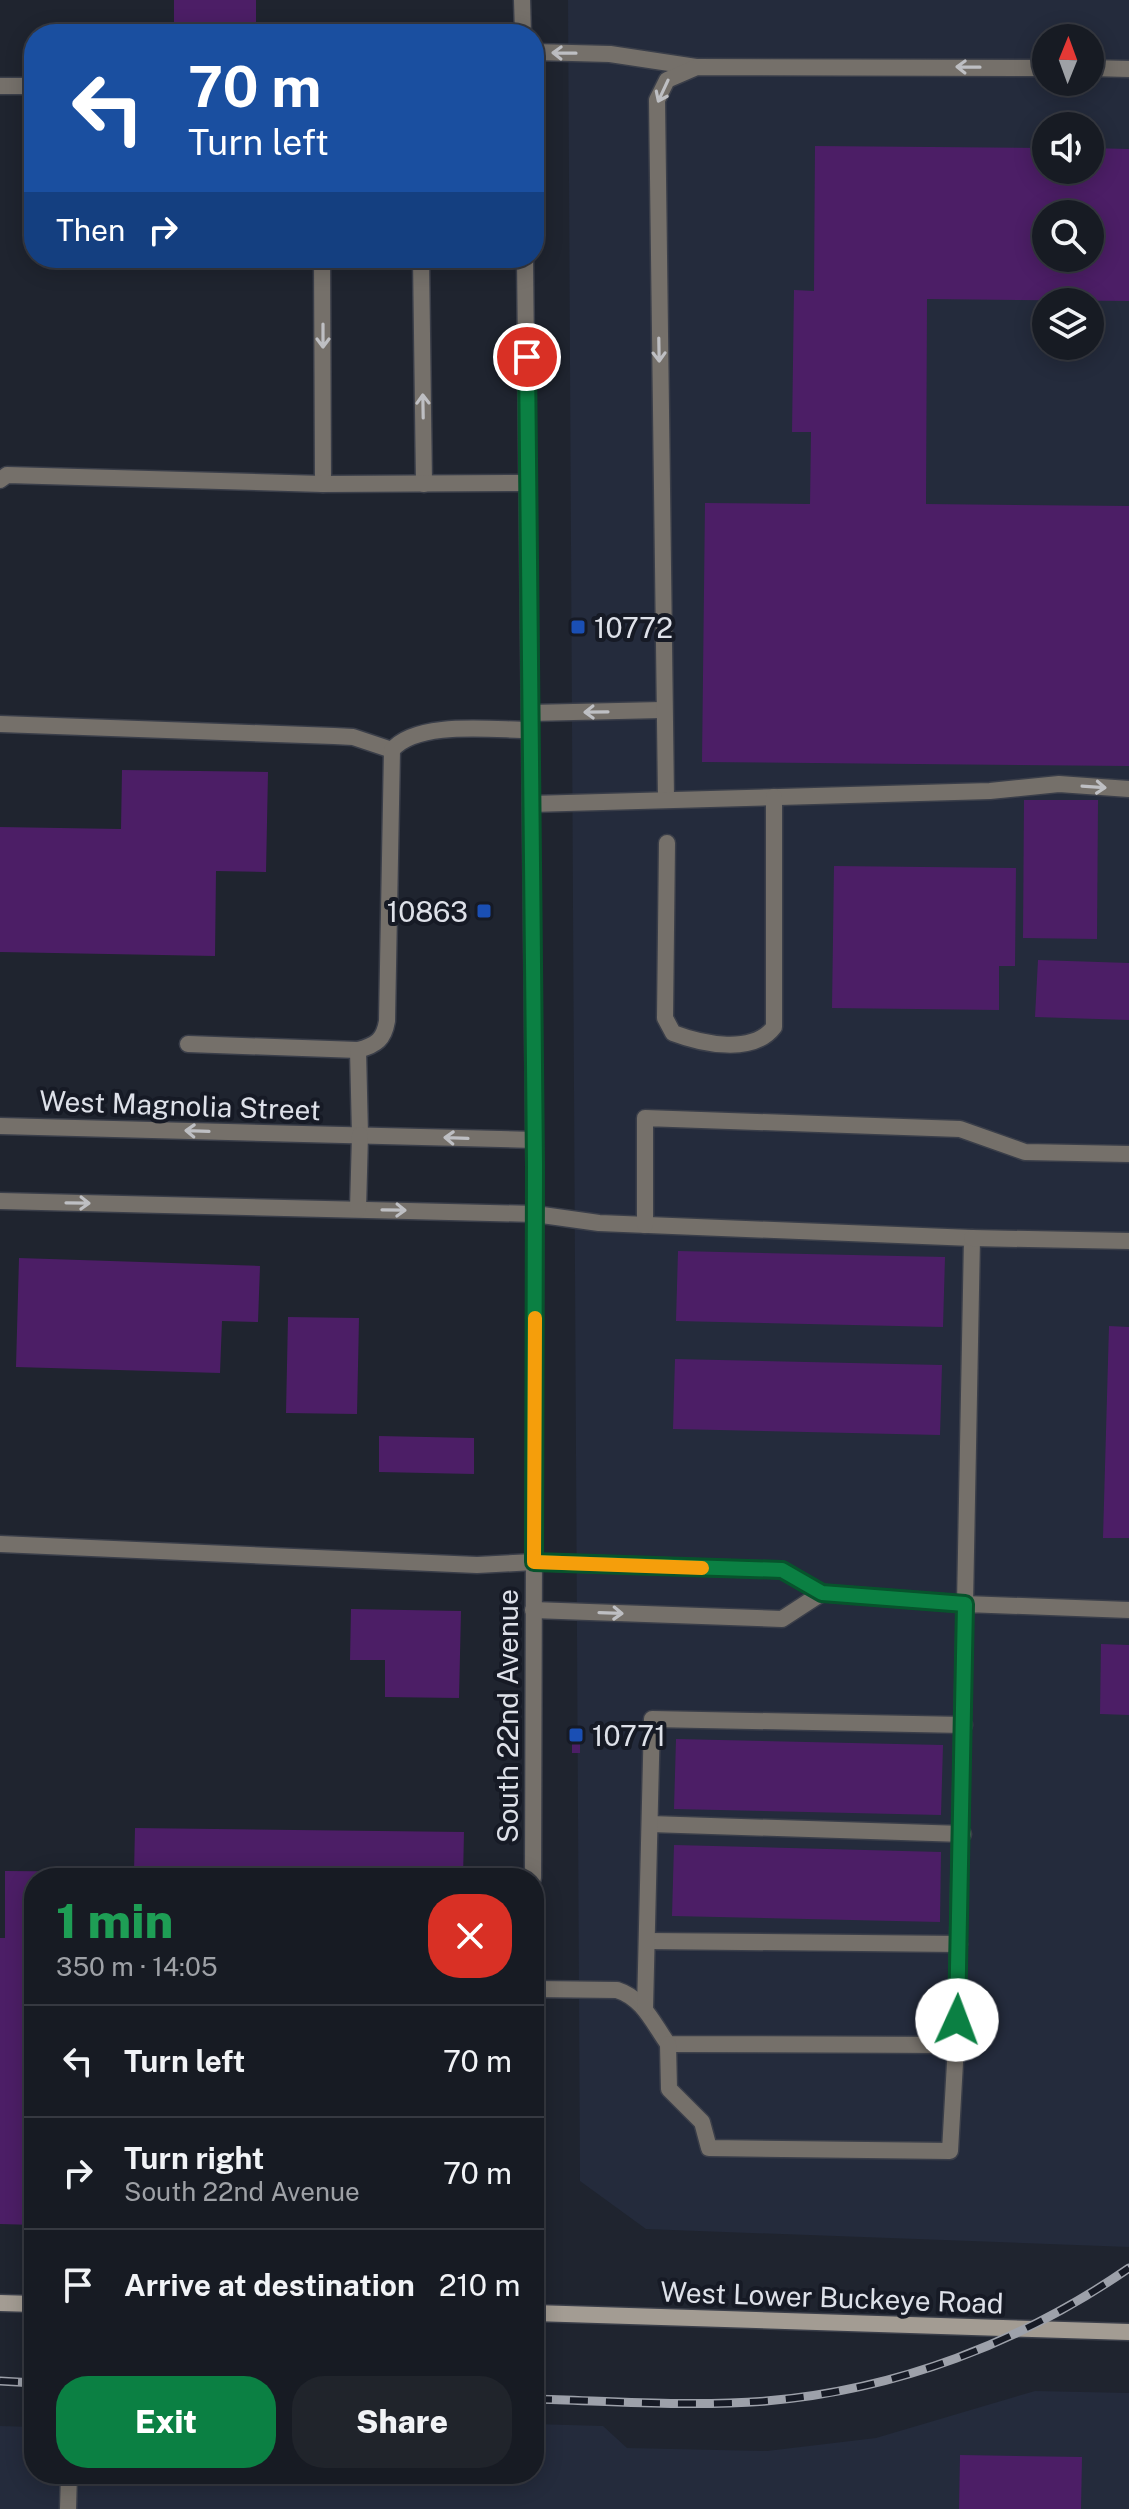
<!DOCTYPE html>
<html lang="en">
<head>
<meta charset="utf-8">
<style>
  body { margin:0; font-family:"Public Sans",sans-serif; background:#20242b; color:#f1f3f6; height:100vh; display:flex; flex-direction:column; font-size:30px; white-space:nowrap }
  * { box-sizing:border-box; margin:0 }
  p { font-size:26px; color:#9ea1a6 }
  .icon { flex:none; width:44px; height:44px; fill:none; stroke:currentColor; stroke-width:2; stroke-linecap:round; stroke-linejoin:round }
  .map { position:relative; flex:1; overflow:hidden }
  .drawer { position:absolute; left:24px; top:1868px; width:520px; height:616px; display:flex; flex-direction:column; background:#171b23; border-radius:32px; box-shadow:0 4px 20px #0003,0 0 0 2px #363941 }
  .drawer>* { flex:none }
  .guide { position:absolute; left:24px; top:24px; width:520px; height:244px; border-radius:32px; box-shadow:0 4px 20px #0003,0 0 0 2px #363941; background:#1a4fa0; color:#fff; overflow:hidden }
  .needle { width:52px; rotate:1deg }
  .buttons { position:absolute; left:1032px; top:24px; display:grid; gap:16px }
  .buttons a { display:grid; place-items:center; width:72px; height:72px; border-radius:50%; background:#171b23; box-shadow:0 4px 20px #0003,0 0 0 2px #363941; font-size:40px }
  .pin { position:absolute; display:grid; place-items:center; width:68px; height:68px; color:#fff; margin:-34px; border:4px solid #fff; border-radius:50%; box-shadow:0 2px 8px #0007 }
  .me { position:absolute; width:88px; margin:-44px; rotate:2deg; stroke-linejoin:round; filter:drop-shadow(0 0 6px #0008) }
  .turn { display:flex; align-items:center; gap:28px; height:168px; padding:0 32px; font-size:36px }
  .turn .icon { width:104px; height:104px; stroke-width:2.5 }
  .turn b { display:block; font-size:56px; line-height:68px }
  .then { display:flex; align-items:center; height:76px; padding:0 32px; background:#0003; gap:16px; font-size:30px }
  .round { display:grid; place-items:center; flex:none; width:84px; height:84px; border-radius:32px; background:#20242b }
  .headline { display:flex; align-items:center; justify-content:space-between; height:136px; padding:0 32px }
  h1 { font-size:48px; font-weight:800; line-height:60px; color:#1e9e55 }
  .button { display:flex; gap:16px; margin-top:auto; padding:16px 32px }
  .button a { flex:1; height:92px; border-radius:32px; background:#0b8043; color:#fff; font-size:32px; font-weight:800; line-height:92px; text-align:center }
  .button a+a { background:#20242b; color:#f1f3f6 }
  ul { padding:0; list-style:none }
  li { display:flex; align-items:center; gap:24px; height:112px; padding:0 32px; border-top:2px solid #363941 }
  li div { flex:1 }
  li b { display:block; font-size:30px }
  li em { font-style:normal }
  .map>svg:first-child { display:block }
  .built { fill:#242b3c; fill-rule:evenodd }
  .building { fill:#4c1e66; fill-rule:evenodd }
  .lines { fill:none; stroke-linecap:round; stroke-linejoin:round }
  .service-casing { stroke:#3a3e49; stroke-width:19 }
  .minor-casing { stroke:#3a3e49; stroke-width:19 }
  .tertiary-casing { stroke:#3a3e49; stroke-width:19 }
  .secondary-casing { stroke:#3a3e49; stroke-width:19 }
  .service { stroke:#75706a; stroke-width:16 }
  .minor { stroke:#75706a; stroke-width:16 }
  .tertiary { stroke:#75706a; stroke-width:16 }
  .secondary { stroke:#a39c93; stroke-width:16 }
  .rail-casing { stroke:#9da1aa; stroke-width:9 }
  .rail { stroke:#161a25; stroke-width:6; stroke-dasharray:18; stroke-linecap:butt }
  .oneway { stroke:#bebfc3 }
  .route-casing { stroke:#07532c; stroke-width:20 }
  .route { stroke:#0b8043; stroke-width:14 }
  .slow { stroke:#f59e0b; stroke-width:14 }
  .transit-dot { fill:#1a4fb4; stroke:#161a25; stroke-width:3 }
  .labels { text-anchor:middle; dominant-baseline:central; stroke-width:8; stroke-linejoin:round; paint-order:stroke }
  .poi-label { font-size:28px; fill:#dee1e9; stroke:#161a25; text-anchor:start }
  .street-label { font-size:28px; fill:#dee1e9; stroke:#161a25 }
</style>
</head>
<body>
<div class="map">
<svg width="1129" height="2509" viewBox="0 0 1129 2509">
  <rect width="100%" height="100%" fill="#1f242f"/>
  <g class="built">
    <path d="M568 0H1129V2247L646 2229 580 2181ZM1046 38H1090V82H1046ZM1046 126H1090V170H1046ZM1046 214H1090V258H1046ZM1046 302H1090V346H1046Z"/>
    <path d="M1035 2391 1129 2393V2509H0V2426L34 2427V2474H534V2424L603 2426 627 2448 767 2451 876 2438Z"/>
  </g>
  <g class="building">
    <rect x="174" y="0" width="82" height="33"/>
    <path d="M815 146 1046 148V170H1090V148L1129 149V301L927 299 926 504 1129 506V766L702 762 705 503 810 504 811 432H792L794 290 814 291ZM1046 214H1090V258H1046Z"/>
    <path d="M122 770 268 772 266 872 216 871 215 956 0 952V827L121 829Z"/>
    <path d="M1024 800H1098L1097 939 1023 938Z"/>
    <path d="M834 866 1016 868 1015 966H999V1010L832 1008Z"/>
    <path d="M1038 960 1129 963V1020L1035 1017Z"/>
    <path d="M678 1251 945 1257 943 1327 676 1321Z"/>
    <path d="M19 1258 260 1266 258 1322 222 1321 220 1373 16 1367Z"/>
    <path d="M288 1317 359 1318 357 1414 286 1413Z"/>
    <path d="M1109 1326 1129 1327V1538H1103Z"/>
    <path d="M675 1359 942 1365 940 1435 673 1429Z"/>
    <path d="M379 1436 474 1438V1474L379 1472Z"/>
    <path d="M351 1609 461 1611 459 1698 385 1697V1660H350Z"/>
    <path d="M1101 1644 1129 1645V1715L1100 1714Z"/>
    <rect x="572" y="1731" width="8" height="22"/>
    <path d="M676 1739 943 1745 941 1815 674 1809Z"/>
    <path d="M135 1828 464 1832 463 1878H34V2225L0 2224V1938H5V1871L134 1872Z"/>
    <path d="M674 1845 941 1852 940 1922 672 1916Z"/>
    <path d="M960 2455 1082 2457 1081 2509H959Z"/>
  </g>
  <g class="lines">
    <g class="service-casing">
      <g id="service">
        <path d="M534 52 610 54 696 67"/>
        <path d="M1090 68 1129 69"/>
        <path d="M0 86H34"/>
        <path d="M322 258 323 484"/>
        <path d="M421 258 424 484"/>
        <path d="M0 480 7 475 323 484 528 483"/>
        <path d="M530 713 662 710"/>
        <path d="M0 724 334 736 353 737 392 750"/>
        <path d="M666 799 657 100 667 80 697 67 1046 68"/>
        <path d="M531 804 990 791 1059 784 1129 789"/>
        <path d="M667 843 665 1018 673 1033C702 1044 753 1055 774 1027V797"/>
        <path d="M188 1044 358 1050"/>
        <path d="M360 1135 358 1050C377 1045 384 1039 387 1021L392 750C417 720 493 730 530 730"/>
        <path d="M535 1214 599 1223 972 1238 965 1604 822 1593"/>
        <path d="M645 1225V1118L960 1129 1025 1152 1129 1154"/>
        <path d="M972 1238 1129 1241"/>
        <path d="M0 1544 477 1565 534 1562 782 1570 822 1593 782 1619 533 1610"/>
        <path d="M650 1824 963 1834"/>
        <path d="M647 1941 959 1944"/>
        <path d="M534 1989 617 1990C643 1998 653 2023 668 2044L956 2045 965 1604 1129 1610"/>
        <path d="M645 2009 652 1719 964 1725"/>
        <path d="M668 2044 669 2089 702 2122 709 2148 950 2151 956 2045"/>
      </g>
    </g>
    <g class="minor-casing">
      <g id="minor">
        <path d="M0 1126 534 1140"/>
        <path d="M0 1201 535 1214"/>
        <path d="M358 1209 360 1135"/>
        <path d="M68 2509 69 2474"/>
      </g>
    </g>
    <g class="tertiary-casing">
      <g id="tertiary">
        <path d="M522 0 523 34"/>
        <path d="M525 258 535 1214 533 1878"/>
      </g>
    </g>
    <g class="secondary-casing">
      <g id="secondary">
        <path d="M0 2303 34 2304"/>
        <path d="M534 2313 1129 2332"/>
      </g>
    </g>
    <use href="#service" class="service"/>
    <use href="#minor" class="minor"/>
    <use href="#tertiary" class="tertiary"/>
    <use href="#secondary" class="secondary"/>
    <g class="rail-casing">
      <g id="rail">
        <path d="M0 2381 34 2383"/>
        <path d="M534 2399C611 2401 689 2407 766 2401 897 2390 1022 2342 1129 2268"/>
      </g>
    </g>
    <use href="#rail" class="rail"/>
  </g>
  <defs><path id="oneway-shaft" d="M-6 0H5M1.5-3L5.5 0L1.5 3" fill="none" stroke-width="1.6" stroke-linecap="round" stroke-linejoin="round" transform="scale(2)"/></defs>
  <g class="oneway">
    <use href="#oneway-shaft" transform="translate(564 53) rotate(-179)"/>
    <use href="#oneway-shaft" transform="translate(968 67) rotate(-179)"/>
    <use href="#oneway-shaft" transform="translate(663 91) rotate(115)"/>
    <use href="#oneway-shaft" transform="translate(323 336) rotate(90)"/>
    <use href="#oneway-shaft" transform="translate(659 350) rotate(89)"/>
    <use href="#oneway-shaft" transform="translate(423 406) rotate(-91)"/>
    <use href="#oneway-shaft" transform="translate(596 712) rotate(179)"/>
    <use href="#oneway-shaft" transform="translate(1094 787) rotate(4)"/>
    <use href="#oneway-shaft" transform="translate(197 1131) rotate(-178)"/>
    <use href="#oneway-shaft" transform="translate(456 1138) rotate(-178)"/>
    <use href="#oneway-shaft" transform="translate(78 1203) rotate(1)"/>
    <use href="#oneway-shaft" transform="translate(394 1210) rotate(1)"/>
    <use href="#oneway-shaft" transform="translate(611 1613) rotate(2)"/>
  </g>
  <g class="lines">
    <g class="route-casing">
      <path id="route" d="M527 357 535 1165 534 1562 782 1570 822 1593 965 1604 957 2020"/>
    </g>
    <use href="#route" class="route"/>
    <path class="slow" d="M535 1318 534 1562 702 1568"/>
  </g>
  <g class="transit-dot">
    <rect x="570" y="619" width="16" height="16" rx="4"/>
    <rect x="476" y="903" width="16" height="16" rx="4"/>
    <rect x="568" y="1727" width="16" height="16" rx="4"/>
  </g>
  <g class="labels">
    <g class="poi-label">
      <text x="594" y="627">10772</text>
      <text x="468" y="911" text-anchor="end">10863</text>
      <text x="592" y="1735">10771</text>
    </g>
    <g class="street-label">
      <text transform="translate(180 1105) rotate(2)">West Magnolia Street</text>
      <text transform="translate(507 1716) rotate(-90)">South 22nd Avenue</text>
      <text transform="translate(832 2297) rotate(2)">West Lower Buckeye Road</text>
    </g>
  </g>
</svg>
<div class="buttons">
<a><svg class="needle" viewBox="-14 -14 28 28"><path d="M0-13l5 13h-10z" fill="#e53935"/><path d="M0 13l5-13h-10z" fill="#9ea1a6"/></svg></a>
<a><svg class="icon" aria-label="sound" viewBox="0 0 24 24"><path d="M4 9h4l5-4v14l-5-4H4zM17 9q2 3 0 6"/></svg></a>
<a><svg class="icon" aria-label="search" viewBox="0 0 24 24"><circle cx="10" cy="10" r="6"/><path d="M15 15l6 6"/></svg></a>
<a><svg class="icon" aria-label="layers" viewBox="0 0 24 24"><path d="M12 4l9 5-9 5-9-5zM3 14l9 5 9-5"/></svg></a>
</div>
<div class="pin" style="left:527px;top:357px;background:#d93025"><svg class="icon" aria-label="arrive" viewBox="0 0 24 24"><path d="M6 21V4h12l-3 4 3 4H6"/></svg></div>
<svg class="me" style="left:957px;top:2020px" viewBox="-20 -20 40 40"><circle r="19" fill="#fff"/><path d="M0-13L10 11 0 6-10 11z" fill="#0b8043"/></svg>
<div class="guide">
<div class="turn"><svg class="icon" aria-label="left" viewBox="0 0 24 24"><path d="M17 20v-9H6M10 6l-5 5 5 5"/></svg><div><b>70 m</b>Turn left</div></div>
<div class="then">Then<svg class="icon" aria-label="right" viewBox="0 0 24 24"><path d="M7 20v-9h11M14 6l5 5-5 5"/></svg></div>
</div>
<section class="drawer">
<div class="headline"><div><h1>1 min</h1><p>350 m · 14:05</p></div><a class="round" style="background:#d93025;color:#fff"><svg class="icon" aria-label="close" viewBox="0 0 24 24"><path d="M6 6l12 12M18 6L6 18"/></svg></a></div>
<ul>
<li><svg class="icon" aria-label="left" viewBox="0 0 24 24"><path d="M17 20v-9H6M10 6l-5 5 5 5"/></svg><div><b>Turn left</b></div><em>70 m</em></li>
<li><svg class="icon" aria-label="right" viewBox="0 0 24 24"><path d="M7 20v-9h11M14 6l5 5-5 5"/></svg><div><b>Turn right</b><p>South 22nd Avenue</p></div><em>70 m</em></li>
<li><svg class="icon" aria-label="arrive" viewBox="0 0 24 24"><path d="M6 21V4h12l-3 4 3 4H6"/></svg><div><b>Arrive at destination</b></div><em>210 m</em></li>
</ul>
<div class="button"><a>Exit</a><a>Share</a></div>
</section>
</div>
</body>
</html>
